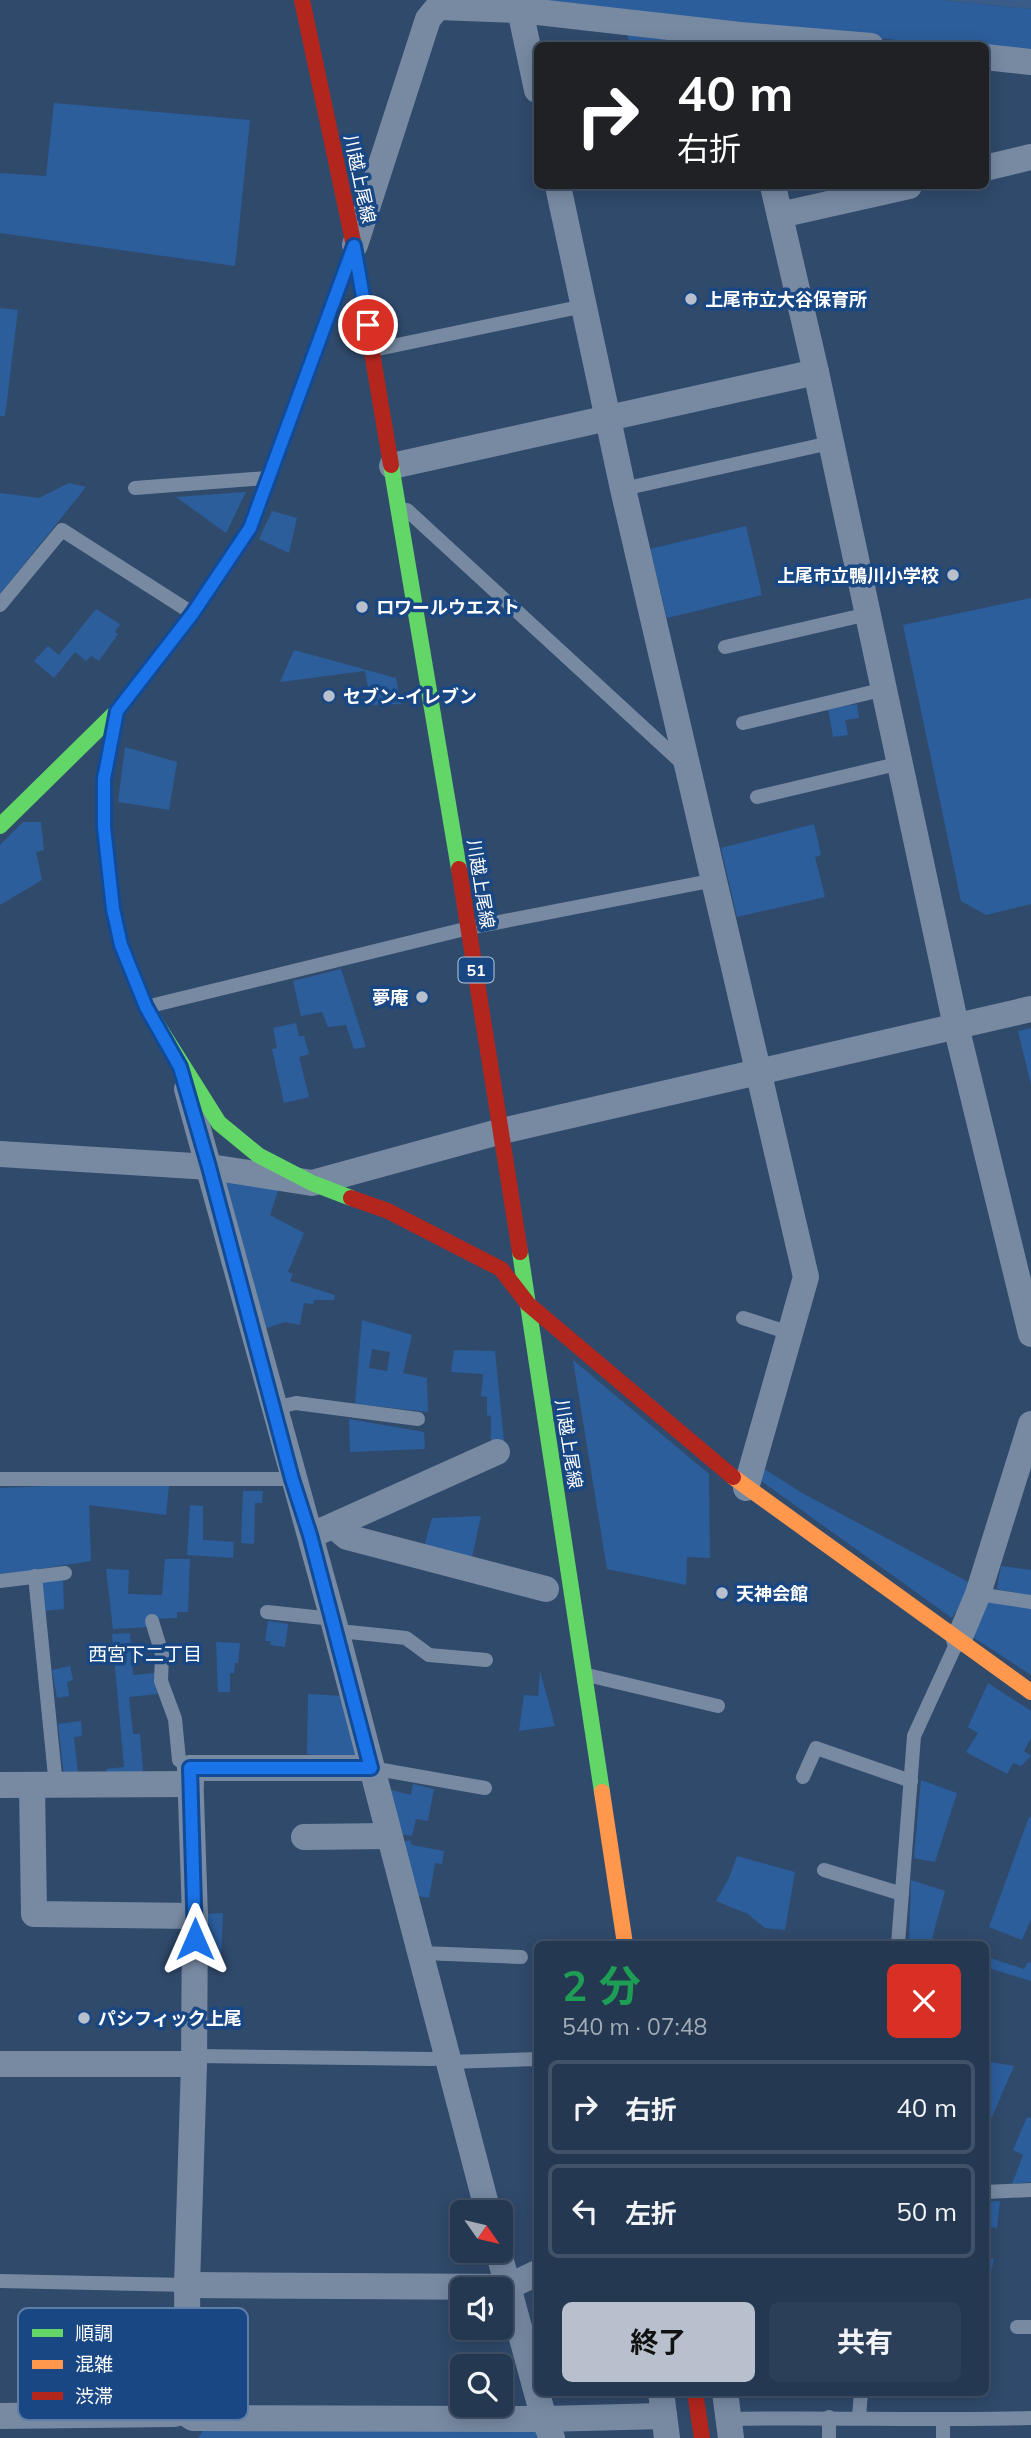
<!DOCTYPE html>
<html lang="ja">
<head>
<meta charset="utf-8">
<style>
  body { margin:0; font-family:Mulish,"Noto Sans JP",sans-serif; background:#2c3f58; color:#f1f3f6; height:100vh; display:flex; flex-direction:column; font-size:26px; white-space:nowrap }
  * { box-sizing:border-box; margin:0 }
  p { font-size:23px; color:#a3acb7 }
  .icon { flex:none; width:38px; height:38px; fill:none; stroke:currentColor; stroke-width:2; stroke-linecap:round; stroke-linejoin:round }
  .map { position:relative; flex:1; overflow:hidden }
  .sheet { position:absolute; left:534px; top:1941px; width:455px; height:455px; display:flex; flex-direction:column; background:#243851; border-radius:10px; box-shadow:0 4px 18px #0003,0 0 0 2px #415268 }
  .sheet>* { flex:none }
  .top-card { position:absolute; left:534px; top:42px; width:455px; height:147px; border-radius:10px; box-shadow:0 4px 18px #0003,0 0 0 2px #415268; background:#202124; color:#fff; overflow:hidden }
  .needle { width:46px; rotate:124deg }
  .tools { position:absolute; left:450px; top:2200px; display:grid; gap:14px }
  .tools a { display:grid; place-items:center; width:63px; height:63px; border-radius:10px; background:#243851; box-shadow:0 4px 18px #0003,0 0 0 2px #415268; font-size:35px }
  .pin { position:absolute; display:grid; place-items:center; width:60px; height:60px; color:#fff; margin:-30px; border:4px solid #fff; border-radius:50%; box-shadow:0 2px 7px #0007 }
  .me { position:absolute; width:77px; margin:-38px; rotate:0deg; stroke-linejoin:round; filter:drop-shadow(0 0 5px #0008) }
  .turn { display:flex; align-items:center; gap:24px; height:147px; padding:0 28px; font-size:32px }
  .turn .icon { width:91px; height:91px; stroke-width:2.5 }
  .turn b { display:block; font-size:49px; line-height:60px }
  .round { display:grid; place-items:center; flex:none; width:74px; height:74px; border-radius:10px; background:#2c3f58 }
  .headline { display:flex; align-items:center; justify-content:space-between; height:119px; padding:0 28px }
  h1 { font-size:42px; font-weight:700; line-height:52px; color:#1e9e55 }
  .action { display:flex; gap:14px; margin-top:auto; padding:14px 28px }
  .action a { flex:1; height:80px; border-radius:10px; background:#b7c0cc; color:#111; font-size:28px; font-weight:700; line-height:80px; text-align:center }
  .action a+a { background:#2c3f58; color:#f1f3f6 }
  ul { padding:0; list-style:none }
  li { display:flex; align-items:center; gap:21px; height:94px; margin:0 14px 10px; padding:0 14px; border:4px solid #415268; border-radius:10px }
  li div { flex:1 }
  li b { display:block; font-size:26px }
  li em { font-style:normal }
  .map>svg:first-child { display:block }
  .green { fill:#2c5e9c; fill-rule:evenodd }
  .water { fill:#3a5c88 }
  .lines { fill:none; stroke-linecap:round; stroke-linejoin:round }
  .lane { stroke:#778aa2; stroke-width:14 }
  .street { stroke:#778aa2; stroke-width:26 }
  .fast { stroke:#63d668; stroke-width:16 }
  .slow { stroke:#ff974d; stroke-width:16 }
  .jam { stroke:#b3261e; stroke-width:16 }
  .route-casing { stroke:#114b97; stroke-width:18 }
  .route { stroke:#1a73e8; stroke-width:12 }
  .poi-dot { fill:#b7c0cc; stroke:#184784; stroke-width:2.5 }
  .labels { text-anchor:middle; dominant-baseline:central; stroke-width:7; stroke-linejoin:round; paint-order:stroke }
  .shield { fill:#184784; stroke:#bac8da; stroke-width:2 }
  .shield-label { font-size:16px; font-weight:bold; fill:#fff }
  .street-label { font-size:18px; fill:#fff; stroke:#184784 }
  .poi-label { font-size:18px; font-weight:bold; fill:#fff; stroke:#184784; text-anchor:start }
  .neighbourhood-label { font-size:19px; fill:#fff; stroke:#184784 }
  .key { fill:#184784; stroke:#5d7ea9; stroke-width:2 }
  .key-label { font-size:19px; fill:#fff }
</style>
</head>
<body>
<div class="map">
<svg width="1031" height="2438" viewBox="0 0 1031 2438">
  <rect width="100%" height="100%" fill="#304a6c"/>
  <g class="green">
    <path d="M537 0H941L1031 9V56L985 46 940 45Z"/>
    <path d="M626 28 734 45H630Z"/>
    <path d="M54 103 250 120 235 266 0 233V173L46 176Z"/>
    <path d="M0 308 18 310 5 416H0Z"/>
    <path d="M69 483 86 487 0 594V493L39 498Z"/>
    <path d="M246 492 226 533 176 497Z"/>
    <path d="M272 511 297 518 289 553 259 539Z"/>
    <path d="M746 526 762 595 667 618 650 549Z"/>
    <path d="M1031 598V904L986 915 961 901 903 625Z"/>
    <path d="M96 609 120 624 115 632 118 634 99 661 91 656 86 661 75 652 54 678 34 661 48 646 59 655Z"/>
    <path d="M294 650 396 678 401 704 371 705 365 671 280 682Z"/>
    <path d="M857 704 859 718 845 720 848 735 833 737 828 708Z"/>
    <path d="M125 747 177 762 169 810 118 802Z"/>
    <path d="M23 822H41L44 850 36 852 42 880 0 905V845Z"/>
    <path d="M814 824 821 855 815 857 825 897 737 917 721 848Z"/>
    <path d="M341 969 366 1047 354 1049 346 1025 328 1027 322 1012 301 1016 293 981Z"/>
    <path d="M296 1023 299 1036H304L309 1054 299 1057 309 1097 284 1103 272 1049 277 1048 273 1028Z"/>
    <path d="M1031 1028V1085L1018 1031Z"/>
    <path d="M223 1178 279 1188 270 1215 304 1233 288 1272 293 1274 290 1281 335 1295 334 1300H314L313 1304 304 1303 300 1325 285 1322 261 1330Z"/>
    <path d="M362 1320 412 1335 403 1373 427 1378 428 1412 355 1404ZM372 1349 390 1352 387 1371 369 1368Z"/>
    <path d="M454 1350 495 1351 504 1442 491 1444V1416L487 1415V1397L481 1396 483 1374 451 1372Z"/>
    <path d="M573 1360 709 1474 710 1558 687 1557 686 1585 607 1569Z"/>
    <path d="M349 1419 424 1432 425 1449 350 1452Z"/>
    <path d="M761 1467 804 1494 972 1584 952 1618 757 1478Z"/>
    <path d="M70 1485 169 1486 166 1515 89 1505 91 1561 0 1575V1488Z"/>
    <path d="M243 1491H263L262 1503H255L254 1544 241 1543Z"/>
    <path d="M190 1505 203 1506V1540L234 1542 233 1558 187 1555Z"/>
    <path d="M481 1516 471 1562 423 1550 432 1518Z"/>
    <path d="M165 1559H190L188 1612H177V1618L147 1619V1627L113 1629 106 1569 129 1570 128 1594 162 1595Z"/>
    <path d="M1001 1566 1031 1570V1596L997 1589Z"/>
    <path d="M63 1578 64 1609 44 1611 41 1581Z"/>
    <path d="M984 1602 1031 1606V1675L970 1635Z"/>
    <path d="M268 1621 288 1624 285 1647 270 1645 271 1641H265Z"/>
    <path d="M130 1633 133 1675 155 1673 157 1694 129 1697 133 1734H140L143 1771 107 1774 106 1769 124 1767 112 1634Z"/>
    <path d="M216 1642 240 1643 238 1663H235L234 1673H230V1692H218Z"/>
    <path d="M70 1666 73 1680 67 1682 69 1696 57 1698 52 1670Z"/>
    <path d="M540 1671 555 1726 519 1731 524 1695 538 1696Z"/>
    <path d="M988 1683 1031 1711V1738L1024 1751 1031 1756 1021 1766 1013 1763 1007 1774 966 1752 978 1733 968 1727Z"/>
    <path d="M308 1694 344 1696 359 1759 307 1754Z"/>
    <path d="M81 1721 82 1736 74 1737 78 1774 64 1776 58 1724Z"/>
    <path d="M921 1780 957 1793 935 1862 914 1858Z"/>
    <path d="M413 1784 434 1789 428 1821 416 1819 412 1836 400 1834 391 1790 411 1795Z"/>
    <path d="M1029 1817 1031 1818V1919L1022 1940 989 1927Z"/>
    <path d="M410 1840 412 1845 444 1851 442 1864 435 1863 429 1898 414 1895 403 1842Z"/>
    <path d="M737 1856 795 1872 785 1930 765 1928 748 1914 716 1901 729 1878Z"/>
    <path d="M911 1880 945 1891 932 1938 935 1939 933 1944H909Z"/>
    <path d="M223 1913 221 1959H206L204 1914Z"/>
    <path d="M990 1958 1024 1969 1028 1962 1031 1963V1981L985 1967Z"/>
    <path d="M985 2061 1014 2066 985 2133Z"/>
    <path d="M1027 2117 1031 2118V2182L1012 2184 1023 2155 1013 2150Z"/>
    <path d="M1000 2201 997 2228 991 2227 988 2257 994 2259 988 2286H985V2202Z"/>
    <path d="M207 2425 537 2426 542 2438H198Z"/>
  </g>
  <g class="water">
    <path d="M941 0H1031V9Z"/>
    <path d="M17 2357H105L104 2389H17Z"/>
  </g>
  <g class="lines">
    <g class="lane">
      <path d="M373 350 584 306"/>
      <path d="M135 488 266 478"/>
      <path d="M623 489 830 443"/>
      <path d="M407 510 683 764"/>
      <path d="M0 605 62 530 192 613"/>
      <path d="M725 647 868 614"/>
      <path d="M743 723 885 689"/>
      <path d="M757 797 901 763"/>
      <path d="M146 1007 469 928 715 880"/>
      <path d="M743 1318 790 1333"/>
      <path d="M274 1408 296 1403 418 1419"/>
      <path d="M0 1479H292"/>
      <path d="M35 1576 56 1786"/>
      <path d="M0 1581 65 1573"/>
      <path d="M978 1594 1031 1602"/>
      <path d="M267 1612 333 1619"/>
      <path d="M152 1621 162 1654 161 1681 175 1719 179 1760 190 1768"/>
      <path d="M336 1635 349 1632 406 1638 429 1655 486 1660"/>
      <path d="M587 1675 718 1706"/>
      <path d="M371 1768 485 1788"/>
      <path d="M803 1777 816 1748 911 1781"/>
      <path d="M824 1870 902 1894"/>
      <path d="M898 1944 914 1736 958 1640"/>
      <path d="M422 1953 521 1957"/>
      <path d="M194 2056 433 2059 447 2055"/>
      <path d="M449 2062 537 2059"/>
      <path d="M985 2192 1031 2190"/>
      <path d="M0 2281 187 2285"/>
      <path d="M1017 2327H1031"/>
      <path d="M829 2417V2438"/>
      <path d="M859 2417 861 2392"/>
      <path d="M729 2419C829 2417 930 2421 1031 2418"/>
      <path d="M943 2438V2421"/>
    </g>
    <g class="street">
      <path d="M520 10 537 90"/>
      <path d="M985 57 1031 62"/>
      <path d="M985 168 1031 157"/>
      <path d="M558 186 623 489 806 1277 746 1488"/>
      <path d="M773 186 816 372 956 1026 1031 1334"/>
      <path d="M780 215 909 186"/>
      <path d="M355 245 428 19 438 7 520 10 740 35 871 46"/>
      <path d="M392 466 816 372"/>
      <path d="M187 1089 333 1619 488 2212"/>
      <path d="M0 1154 210 1167 312 1183 502 1131 1031 1009"/>
      <path d="M334 1526 347 1537 546 1589"/>
      <path d="M321 1531 497 1452"/>
      <path d="M959 1639 978 1594 1031 1424"/>
      <path d="M0 1785 191 1784"/>
      <path d="M32 1785 34 1914 195 1916"/>
      <path d="M304 1837 389 1836"/>
      <path d="M0 2064H194"/>
      <path d="M498 2250 544 2419 552 2438"/>
      <path d="M187 2285 508 2287 537 2273"/>
      <path d="M661 2392 667 2438"/>
      <path d="M725 2392 731 2438"/>
      <path d="M182 2411 193 2418 544 2419 664 2416"/>
      <path d="M0 2416 174 2414 182 2411 188 2402 187 2285 194 2064 195 1916 190 1768H371"/>
    </g>
    <g class="fast">
      <path d="M391 465 459 869"/>
      <path d="M117 711 104 779V827L113 910 121 945 146 1007 219 1123 258 1155 312 1183 351 1198"/>
      <path d="M0 826 117 711 193 613 234 552"/>
      <path d="M520 1252 602 1792"/>
    </g>
    <g class="slow">
      <path d="M234 552 250 528 354 246"/>
      <path d="M733 1477 1031 1692"/>
      <path d="M602 1792 625 1944"/>
    </g>
    <g class="jam">
      <path d="M302 0 354 246 391 465"/>
      <path d="M459 869 520 1252"/>
      <path d="M351 1198 388 1211 501 1269 528 1304 733 1477"/>
      <path d="M695 2392 702 2438"/>
    </g>
  </g>
  <g class="lines">
    <g class="route-casing">
      <path id="route" d="M195 1939 190 1768H371L310 1535 292 1479 209 1167 180 1067 146 1007 121 945 113 909 104 827V779L117 711 193 613 250 528 354 246 368 325"/>
    </g>
    <use href="#route" class="route"/>
  </g>
  <g class="poi-dot">
    <circle cx="691" cy="299" r="7"/>
    <circle cx="953" cy="575" r="7"/>
    <circle cx="362" cy="607" r="7"/>
    <circle cx="329" cy="696" r="7"/>
    <circle cx="422" cy="997" r="7"/>
    <circle cx="722" cy="1593" r="7"/>
    <circle cx="84" cy="2018" r="7"/>
  </g>
  <g class="labels">
    <rect class="shield" x="458.5" y="957.5" width="35" height="25" rx="5"/>
    <g class="shield-label">
      <text x="476" y="970">51</text>
    </g>
    <g class="street-label">
      <text transform="translate(360 179) rotate(78)">川越上尾線</text>
      <text transform="translate(481 884) rotate(81)">川越上尾線</text>
      <text transform="translate(569 1444) rotate(81)">川越上尾線</text>
    </g>
    <g class="poi-label">
      <text x="705" y="299">上尾市立大谷保育所</text>
      <text x="939" y="575" text-anchor="end">上尾市立鴨川小学校</text>
      <text x="376" y="607">ロワールウエスト</text>
      <text x="343" y="696">セブン-イレブン</text>
      <text x="408" y="997" text-anchor="end">夢庵</text>
      <text x="736" y="1593">天神会館</text>
      <text x="98" y="2018">パシフィック上尾</text>
    </g>
    <g class="neighbourhood-label">
      <text x="145" y="1654">西宮下二丁目</text>
    </g>
  </g>
  <rect x="18" y="2308" width="230" height="112" rx="10" class="key"/>
  <rect x="32" y="2329" width="31" height="8" fill="#63d668"/>
  <rect x="32" y="2360" width="31" height="9" fill="#ff974d"/>
  <rect x="32" y="2392" width="31" height="8" fill="#b3261e"/>
  <g class="key-label">
    <text x="75" y="2340">順調</text>
    <text x="75" y="2371">混雑</text>
    <text x="75" y="2403">渋滞</text>
  </g>
</svg>
<div class="tools">
<a><svg class="needle" viewBox="-14 -14 28 28"><path d="M0-13l5 13h-10z" fill="#e53935"/><path d="M0 13l5-13h-10z" fill="#a3acb7"/></svg></a>
<a><svg class="icon" aria-label="sound" viewBox="0 0 24 24"><path d="M4 9h4l5-4v14l-5-4H4zM17 9q2 3 0 6"/></svg></a>
<a><svg class="icon" aria-label="search" viewBox="0 0 24 24"><circle cx="10" cy="10" r="6"/><path d="M15 15l6 6"/></svg></a>
</div>
<div class="pin" style="left:368px;top:325px;background:#d93025"><svg class="icon" aria-label="arrive" viewBox="0 0 24 24"><path d="M6 21V4h12l-3 4 3 4H6"/></svg></div>
<svg class="me" style="left:195px;top:1939px" viewBox="-20 -20 40 40"><path d="M0-17L14 15 0 8-14 15z" fill="#1a73e8" stroke="#fff" stroke-width="4"/></svg>
<div class="top-card">
<div class="turn"><svg class="icon" aria-label="right" viewBox="0 0 24 24"><path d="M7 20v-9h11M14 6l5 5-5 5"/></svg><div><b>40 m</b>右折</div></div>
</div>
<section class="sheet">
<div class="headline"><div><h1>2 分</h1><p>540 m · 07:48</p></div><a class="round" style="background:#d93025;color:#fff"><svg class="icon" aria-label="close" viewBox="0 0 24 24"><path d="M6 6l12 12M18 6L6 18"/></svg></a></div>
<ul>
<li><svg class="icon" aria-label="right" viewBox="0 0 24 24"><path d="M7 20v-9h11M14 6l5 5-5 5"/></svg><div><b>右折</b></div><em>40 m</em></li>
<li><svg class="icon" aria-label="left" viewBox="0 0 24 24"><path d="M17 20v-9H6M10 6l-5 5 5 5"/></svg><div><b>左折</b></div><em>50 m</em></li>
</ul>
<div class="action"><a>終了</a><a>共有</a></div>
</section>
</div>
</body>
</html>
